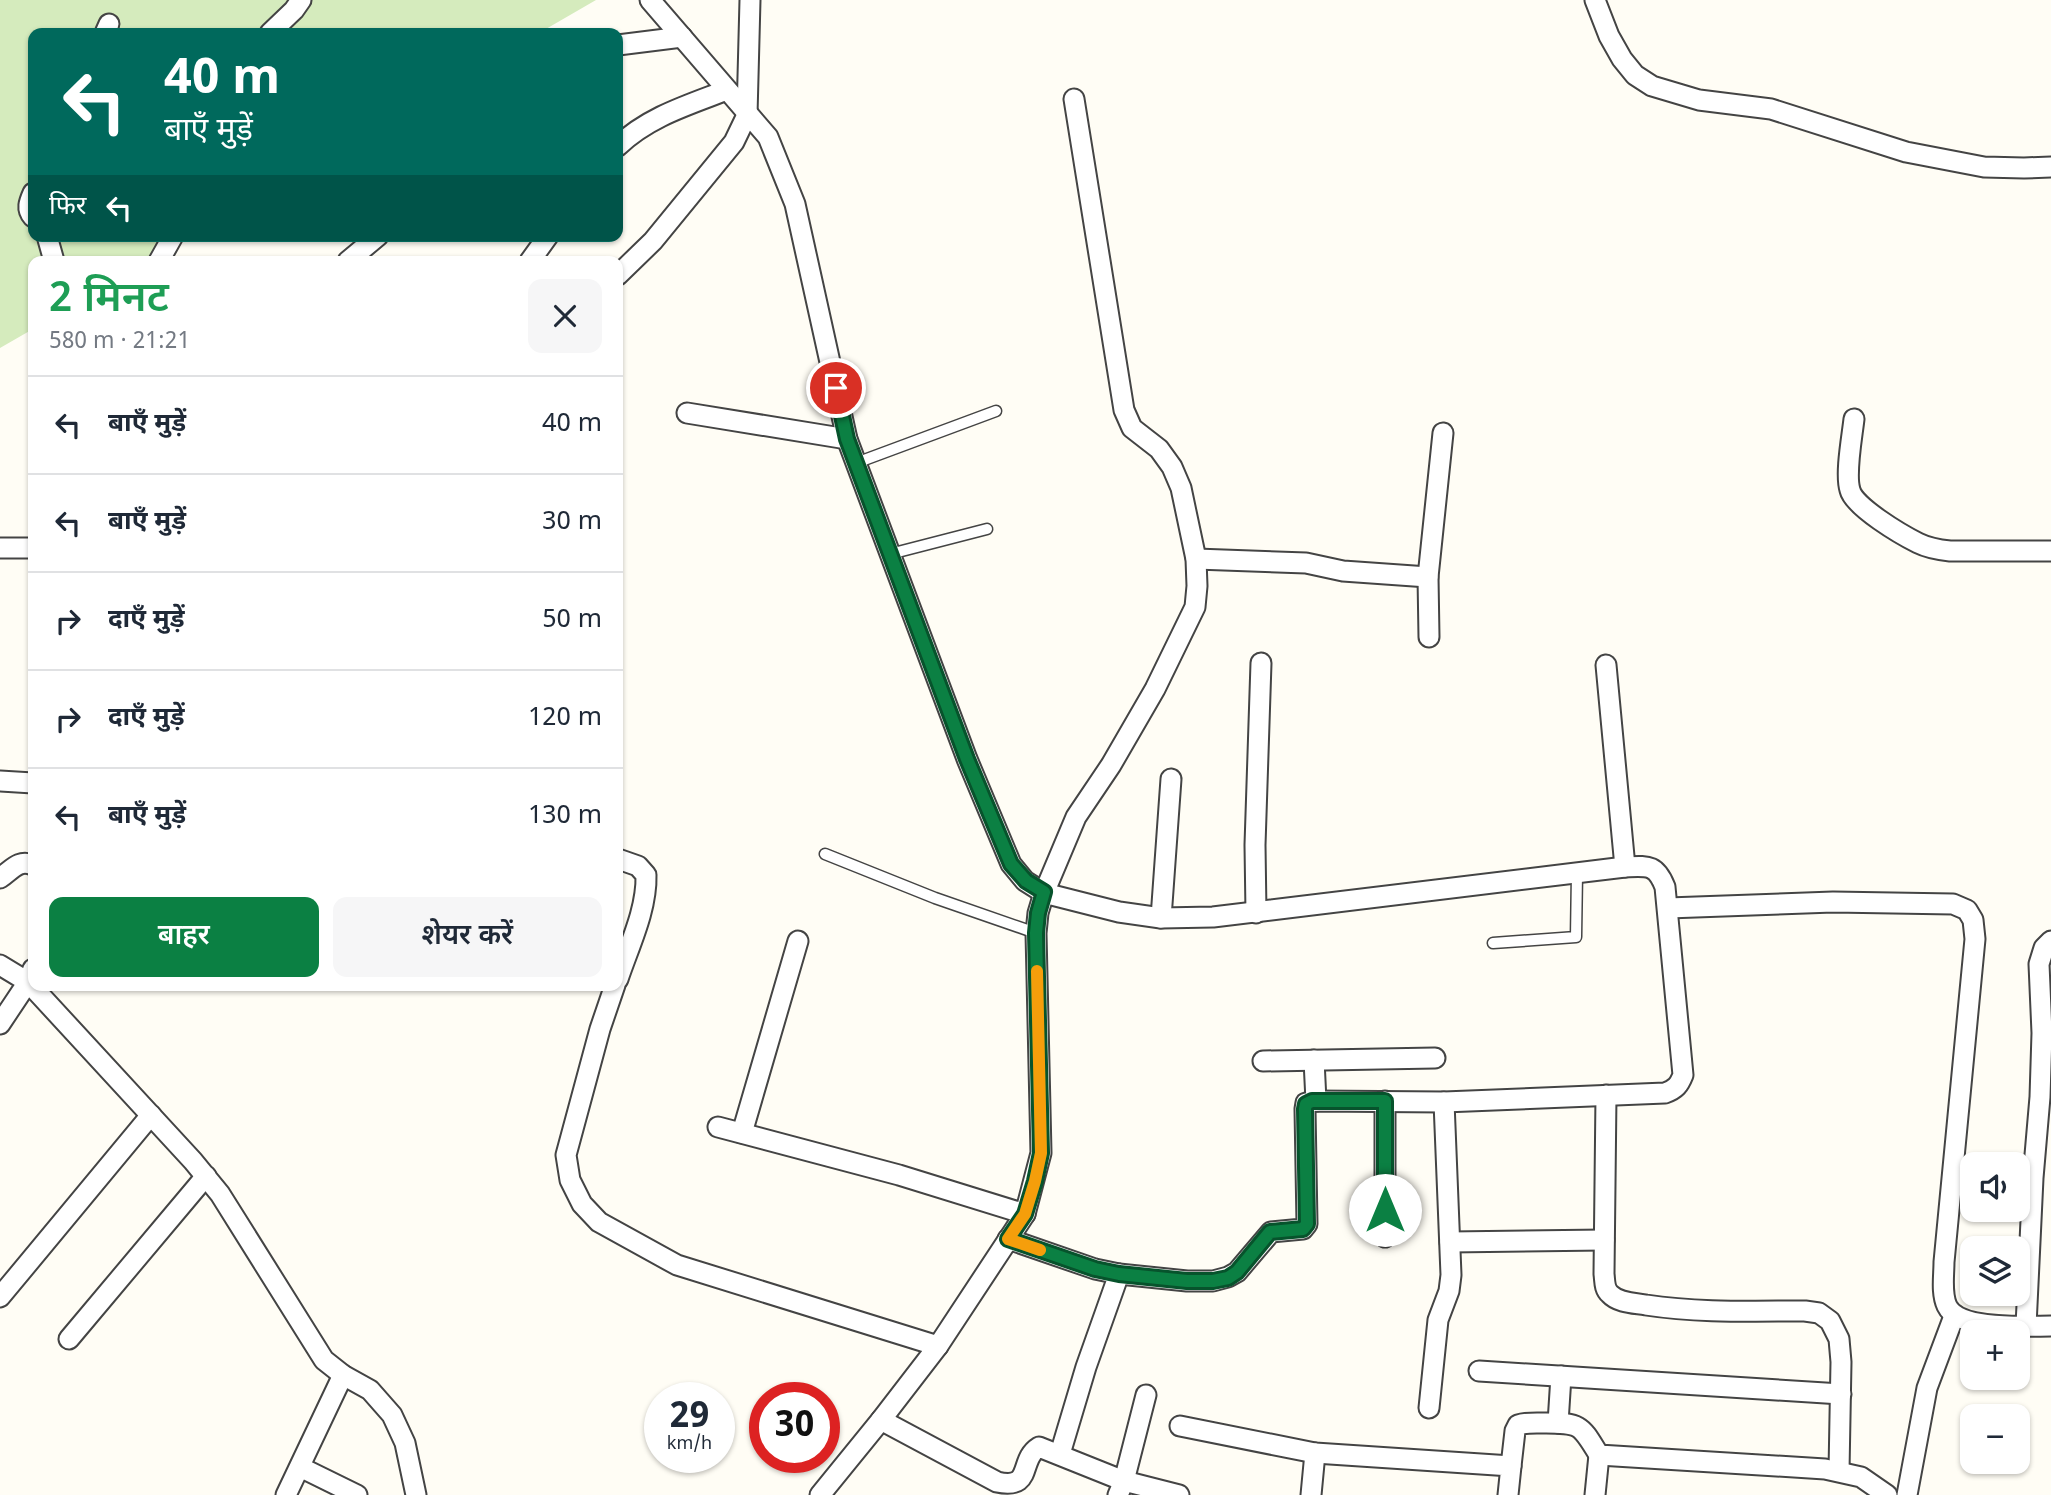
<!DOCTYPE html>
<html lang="hi">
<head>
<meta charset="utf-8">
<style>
  body { margin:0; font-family:Georgia,"Noto Sans Devanagari",serif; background:#f6f6f7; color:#1f2937; height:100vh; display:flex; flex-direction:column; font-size:26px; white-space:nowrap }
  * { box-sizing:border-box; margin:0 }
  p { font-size:23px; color:#747a83 }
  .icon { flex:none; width:38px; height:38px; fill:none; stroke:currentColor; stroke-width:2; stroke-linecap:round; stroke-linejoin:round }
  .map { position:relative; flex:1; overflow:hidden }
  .drawer { position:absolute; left:28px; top:256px; width:595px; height:735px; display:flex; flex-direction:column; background:#fff; border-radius:14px; box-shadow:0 2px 5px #0004 }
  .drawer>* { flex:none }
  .guide { position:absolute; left:28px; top:28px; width:595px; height:214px; border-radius:14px; box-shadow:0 2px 5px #0004; background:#00695c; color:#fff; overflow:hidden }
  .fabs { position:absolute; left:1960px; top:1152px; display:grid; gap:14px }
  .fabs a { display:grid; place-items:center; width:70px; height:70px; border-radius:14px; background:#fff; box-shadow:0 2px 5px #0004; font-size:35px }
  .speed { position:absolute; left:644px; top:1382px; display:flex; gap:14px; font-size:35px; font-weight:700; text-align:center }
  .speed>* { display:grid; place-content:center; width:91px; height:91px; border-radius:50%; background:#fff; box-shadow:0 2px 5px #0004; line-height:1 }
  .speed small { font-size:18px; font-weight:400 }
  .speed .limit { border:10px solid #d22; background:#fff; color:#111 }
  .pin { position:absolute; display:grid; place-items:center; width:60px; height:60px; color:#fff; margin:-30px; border:4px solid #fff; border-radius:50%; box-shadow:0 2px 7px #0007 }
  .me { position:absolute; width:77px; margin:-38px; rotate:0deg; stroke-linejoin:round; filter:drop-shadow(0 0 5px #0008) }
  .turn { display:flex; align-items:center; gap:24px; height:147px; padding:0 21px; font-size:32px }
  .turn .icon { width:91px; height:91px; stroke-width:2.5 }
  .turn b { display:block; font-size:49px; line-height:60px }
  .then { display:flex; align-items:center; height:66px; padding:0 21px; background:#0003; gap:14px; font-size:26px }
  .round { display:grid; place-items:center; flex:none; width:74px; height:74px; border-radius:14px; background:#f6f6f7 }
  .headline { display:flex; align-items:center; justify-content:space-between; height:119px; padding:0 21px }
  h1 { font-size:42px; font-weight:600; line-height:52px; color:#1e9e55 }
  .action { display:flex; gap:14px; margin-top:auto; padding:14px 21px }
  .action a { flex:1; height:80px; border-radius:14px; background:#0b8043; color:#fff; font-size:28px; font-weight:600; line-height:80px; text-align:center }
  .action a+a { background:#f6f6f7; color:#1f2937 }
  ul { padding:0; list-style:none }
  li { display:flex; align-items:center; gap:21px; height:98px; padding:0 21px; border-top:2px solid #e0e1e3 }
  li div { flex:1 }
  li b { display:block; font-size:26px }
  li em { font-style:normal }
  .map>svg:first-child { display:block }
  .green { fill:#d5ebbd }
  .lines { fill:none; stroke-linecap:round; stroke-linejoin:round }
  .lane-casing { stroke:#444; stroke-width:13 }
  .street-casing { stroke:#444; stroke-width:23 }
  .lane { stroke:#fff; stroke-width:10 }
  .street { stroke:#fff; stroke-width:19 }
  .route-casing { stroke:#07532c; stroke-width:18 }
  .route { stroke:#0b8043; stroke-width:12 }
  .slow { stroke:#f59e0b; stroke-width:12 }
</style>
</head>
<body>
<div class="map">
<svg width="2051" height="1495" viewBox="0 0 2051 1495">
  <rect width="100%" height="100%" fill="#fffdf5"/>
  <path class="green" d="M0 0H596L539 33H33V236H192L150 261H33V329L0 348Z"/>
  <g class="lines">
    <g class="lane-casing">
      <g id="lane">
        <path d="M856 463 996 411"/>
        <path d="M890 554 987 529"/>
        <path d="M825 854 935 898 1036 933"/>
        <path d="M1493 943 1576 937 1577 873"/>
      </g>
    </g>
    <g class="street-casing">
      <g id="street">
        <path d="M650 0 768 137 795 204 847 439 967 759 1011 864 1025 881 1044 893 1119 912 1161 918 1213 917 1625 867C1648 866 1656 864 1665 887L1683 1075C1679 1085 1676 1089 1665 1093L1444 1102 1316 1101 1306 1103 1305 1109 1307 1224 1303 1229 1271 1232 1237 1272 1228 1277 1213 1281H1187L1119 1274 1095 1269 1008 1239"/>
        <path d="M1595 0 1609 36 1622 59 1635 75 1652 86 1699 100 1771 109 1906 152 1984 167 2024 168 2051 167"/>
        <path d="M105 33 109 24"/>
        <path d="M270 33 294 10 301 0"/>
        <path d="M618 45 682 37"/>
        <path d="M618 146C648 117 688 105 727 90"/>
        <path d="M33 193C29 202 26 209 33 217"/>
        <path d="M47 236 54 261"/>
        <path d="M159 261 173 236"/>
        <path d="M348 261 378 236"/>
        <path d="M530 261 548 236"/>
        <path d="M618 275 653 241 734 142 747 115 750 0"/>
        <path d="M687 413 847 439"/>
        <path d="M1854 419C1852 437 1845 474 1850 490 1854 507 1902 535 1918 543 1928 548 1940 550 1950 551H2051"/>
        <path d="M0 548H33"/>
        <path d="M1196 559 1306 563 1343 571 1428 577"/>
        <path d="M1429 637 1428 577 1443 433"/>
        <path d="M1606 665 1625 867"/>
        <path d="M0 781 33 783"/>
        <path d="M618 859 638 866 646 875C647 910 629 946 618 979"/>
        <path d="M0 878C12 870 18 859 33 865"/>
        <path d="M1668 908 1833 902 1953 904 1967 910 1973 920 1975 939 1944 1262C1944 1276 1941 1293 1947 1306 1959 1331 2027 1326 2051 1326"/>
        <path d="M1256 913 1255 845 1261 663"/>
        <path d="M1161 918 1171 779"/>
        <path d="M0 965 28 982 0 1024"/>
        <path d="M33 969 28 982 193 1161 220 1194 324 1360 343 1375 370 1390 392 1415 405 1443 416 1495"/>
        <path d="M615 985 600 1029 566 1155 570 1180 582 1204 599 1222 677 1265 938 1346"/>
        <path d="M1314 1060 1316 1101"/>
        <path d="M1263 1061 1435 1058"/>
        <path d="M1606 1095 1604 1274C1605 1281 1604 1289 1610 1294 1618 1303 1635 1303 1646 1305 1699 1313 1751 1311 1805 1311L1819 1313 1830 1321 1839 1339 1841 1362 1839 1471"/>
        <path d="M718 1127 899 1175 1025 1214"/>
        <path d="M742 1133 798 941"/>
        <path d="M1385 1237V1101"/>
        <path d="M1450 1242 1604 1240"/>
        <path d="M0 1297 151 1115"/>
        <path d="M2026 1326 2033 1178 2040 1097 2042 1033 2039 964 2044 948 2051 941"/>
        <path d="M69 1339 206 1176"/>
        <path d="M1479 1371 1841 1394"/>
        <path d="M1429 1408 1438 1320 1449 1291 1451 1275 1444 1102"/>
        <path d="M881 1420 997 1482C1034 1490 1018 1460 1039 1447L1124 1481 1179 1495"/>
        <path d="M1558 1423 1561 1376"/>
        <path d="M1180 1426 1315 1453 1511 1466 1508 1495"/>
        <path d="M1060 1454 1086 1367 1119 1274"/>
        <path d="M1511 1466 1515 1431 1518 1425C1527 1422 1537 1423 1546 1423 1582 1423 1581 1426 1599 1455L1825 1469 1861 1477 1887 1495"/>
        <path d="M300 1467 357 1495"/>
        <path d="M286 1495 343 1375"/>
        <path d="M820 1495 881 1420 938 1346 1025 1214 1041 1153 1036 933 1038 913 1044 893 1076 817 1111 765 1155 689 1195 607 1197 586 1196 559 1181 488 1172 467 1159 449 1132 428 1124 410 1074 99"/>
        <path d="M1118 1495 1124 1481 1146 1395"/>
        <path d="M1311 1495 1315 1453"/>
        <path d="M1595 1495 1599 1455"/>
        <path d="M1907 1495 1927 1388 1954 1316"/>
      </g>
    </g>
    <use href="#lane" class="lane"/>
    <use href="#street" class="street"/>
  </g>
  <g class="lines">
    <g class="route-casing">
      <path id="route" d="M836 388 847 439 967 759 1011 864 1026 881 1044 892 1038 913 1036 933 1041 1153 1035 1181 1025 1214 1008 1239 1095 1269 1119 1274 1187 1281H1213L1228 1278 1237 1272 1270 1232 1303 1229 1307 1224 1305 1109 1306 1104 1312 1101H1385V1210"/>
    </g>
    <use href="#route" class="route"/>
    <path class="slow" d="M1037 971 1041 1153 1035 1181 1025 1214 1008 1239 1040 1250"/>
  </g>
</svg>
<div class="fabs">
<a><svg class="icon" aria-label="sound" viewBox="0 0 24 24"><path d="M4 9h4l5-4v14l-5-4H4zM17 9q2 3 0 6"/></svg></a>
<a><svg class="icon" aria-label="layers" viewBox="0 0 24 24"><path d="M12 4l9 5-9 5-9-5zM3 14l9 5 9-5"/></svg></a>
<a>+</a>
<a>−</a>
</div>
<div class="speed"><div>29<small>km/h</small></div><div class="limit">30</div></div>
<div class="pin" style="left:836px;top:388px;background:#d93025"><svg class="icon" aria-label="arrive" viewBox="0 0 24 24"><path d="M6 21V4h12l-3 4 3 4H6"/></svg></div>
<svg class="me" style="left:1385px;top:1210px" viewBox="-20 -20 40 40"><circle r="19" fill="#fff"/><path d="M0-13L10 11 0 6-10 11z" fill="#0b8043"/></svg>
<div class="guide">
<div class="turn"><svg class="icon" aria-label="left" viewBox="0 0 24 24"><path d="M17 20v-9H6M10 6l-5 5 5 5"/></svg><div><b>40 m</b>बाएँ मुड़ें</div></div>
<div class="then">फिर<svg class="icon" aria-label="left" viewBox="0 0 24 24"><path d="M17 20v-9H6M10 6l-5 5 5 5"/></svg></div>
</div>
<section class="drawer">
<div class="headline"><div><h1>2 मिनट</h1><p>580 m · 21:21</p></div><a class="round"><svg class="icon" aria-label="close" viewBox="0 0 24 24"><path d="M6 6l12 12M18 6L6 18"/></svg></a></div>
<ul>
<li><svg class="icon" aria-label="left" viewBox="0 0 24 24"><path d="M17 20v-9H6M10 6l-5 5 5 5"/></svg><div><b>बाएँ मुड़ें</b></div><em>40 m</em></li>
<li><svg class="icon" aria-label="left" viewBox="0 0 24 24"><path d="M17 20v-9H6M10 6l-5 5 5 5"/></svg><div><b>बाएँ मुड़ें</b></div><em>30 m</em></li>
<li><svg class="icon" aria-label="right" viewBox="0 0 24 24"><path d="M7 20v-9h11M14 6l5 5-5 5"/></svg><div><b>दाएँ मुड़ें</b></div><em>50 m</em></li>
<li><svg class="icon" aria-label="right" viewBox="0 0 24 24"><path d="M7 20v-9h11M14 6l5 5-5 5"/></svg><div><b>दाएँ मुड़ें</b></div><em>120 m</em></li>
<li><svg class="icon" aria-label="left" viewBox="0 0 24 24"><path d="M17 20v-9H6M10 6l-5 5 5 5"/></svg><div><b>बाएँ मुड़ें</b></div><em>130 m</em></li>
</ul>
<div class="action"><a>बाहर</a><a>शेयर करें</a></div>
</section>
</div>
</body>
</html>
